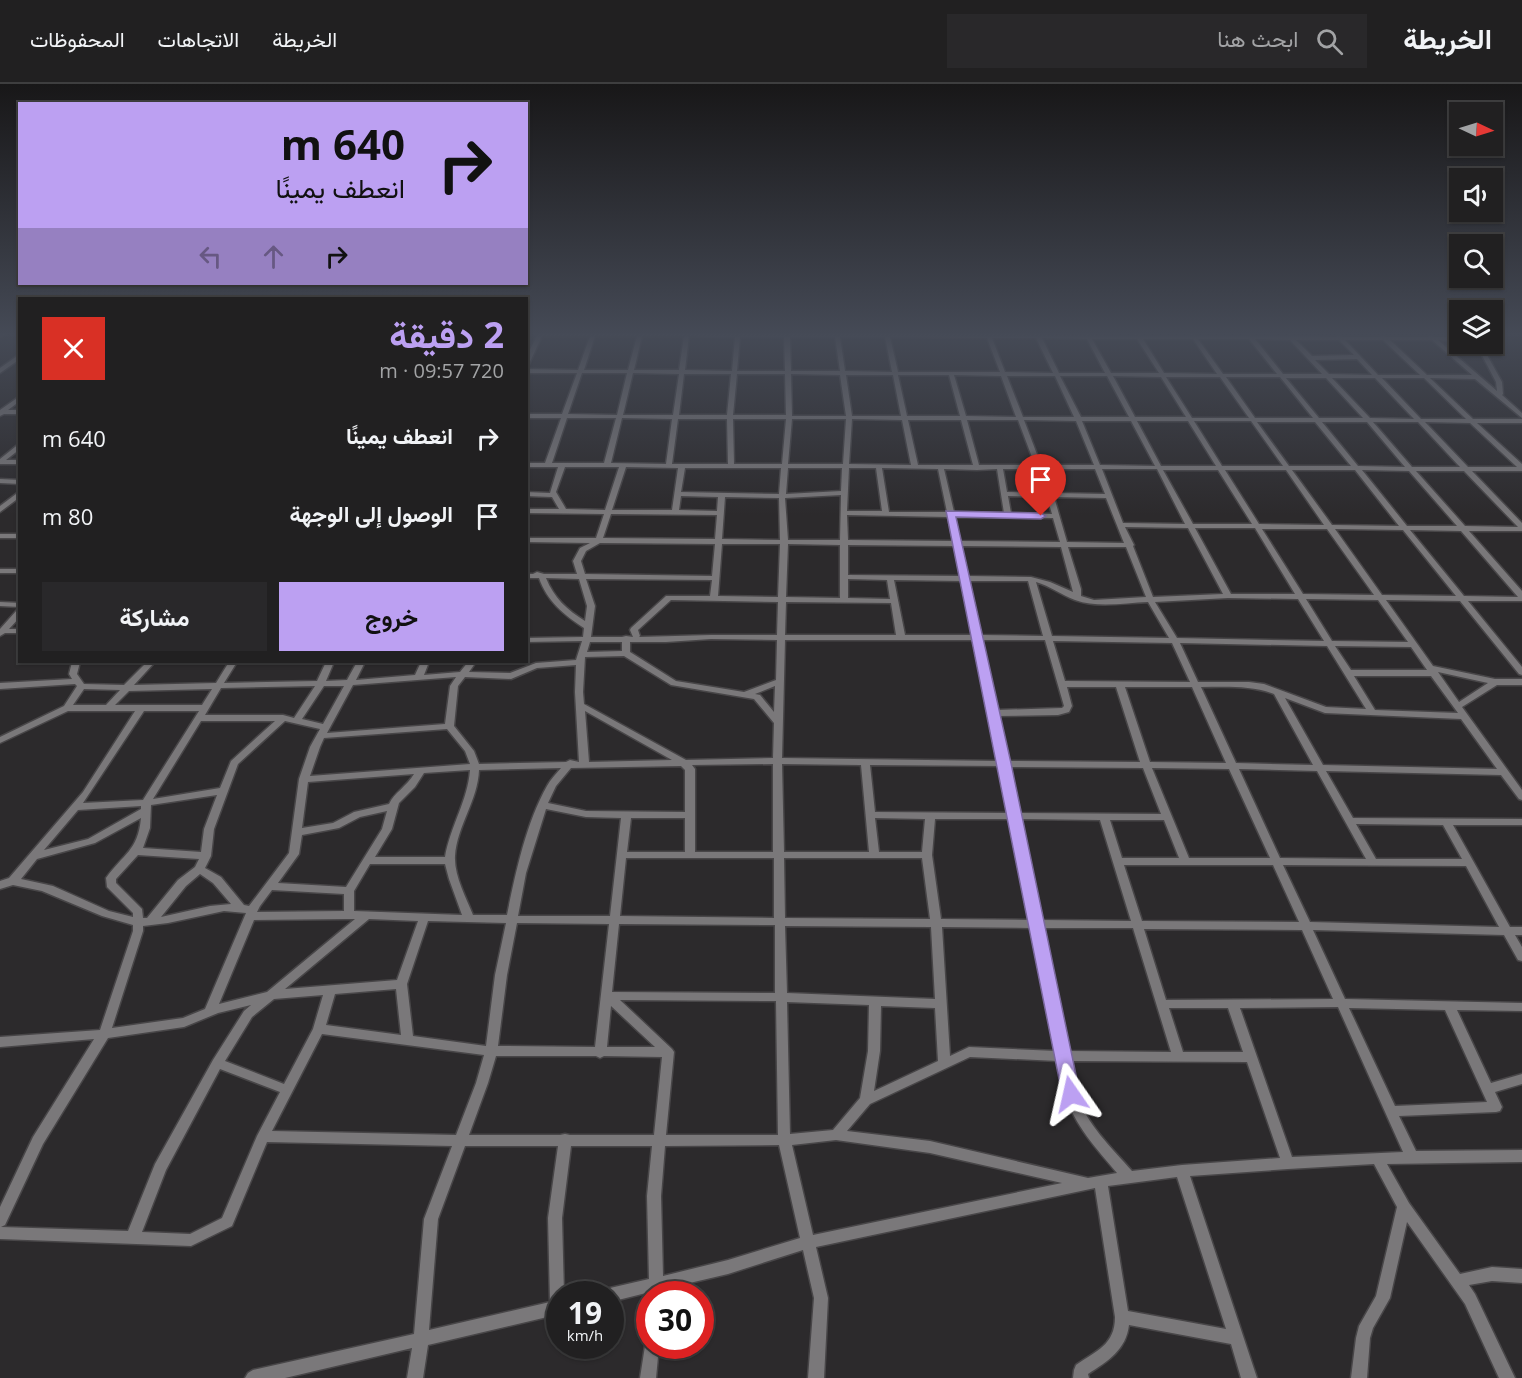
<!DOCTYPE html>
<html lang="ar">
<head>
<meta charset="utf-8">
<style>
  body { margin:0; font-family:"Open Sans",Vazirmatn,sans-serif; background:#29282a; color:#f1f3f6; direction:rtl; height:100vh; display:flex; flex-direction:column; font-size:22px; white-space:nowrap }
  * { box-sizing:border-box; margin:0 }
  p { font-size:20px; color:#a2a3a5 }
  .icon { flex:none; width:33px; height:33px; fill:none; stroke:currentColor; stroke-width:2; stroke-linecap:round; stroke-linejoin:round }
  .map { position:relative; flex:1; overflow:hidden; direction:ltr }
  .details { position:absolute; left:18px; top:213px; width:510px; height:366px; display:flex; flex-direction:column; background:#212021; border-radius:0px; box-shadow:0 2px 4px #0004,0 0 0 2px #3e3e3f; direction:rtl }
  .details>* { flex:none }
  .top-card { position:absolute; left:18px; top:18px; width:510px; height:183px; border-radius:0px; box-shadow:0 2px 4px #0004,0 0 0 2px #3e3e3f; direction:rtl; background:#bca0f2; color:#111; overflow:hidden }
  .needle { width:39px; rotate:94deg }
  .controls { position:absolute; left:1449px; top:18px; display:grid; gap:12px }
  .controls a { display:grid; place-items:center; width:54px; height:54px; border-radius:0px; background:#212021; box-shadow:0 2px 4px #0004,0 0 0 2px #3e3e3f; font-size:30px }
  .speed { position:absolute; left:546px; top:1197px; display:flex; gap:12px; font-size:30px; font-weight:700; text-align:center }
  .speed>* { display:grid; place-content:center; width:78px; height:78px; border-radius:50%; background:#212021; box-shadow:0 2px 4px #0004,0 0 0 2px #3e3e3f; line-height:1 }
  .speed small { font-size:15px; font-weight:400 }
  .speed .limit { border:9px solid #d22; background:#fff; color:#111 }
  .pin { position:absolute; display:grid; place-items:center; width:51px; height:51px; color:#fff; margin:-62px -26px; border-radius:50% 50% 50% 0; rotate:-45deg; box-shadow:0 0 6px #0007 }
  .pin .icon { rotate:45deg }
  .me { position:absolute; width:66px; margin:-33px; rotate:349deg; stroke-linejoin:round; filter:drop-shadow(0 0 4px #0008) }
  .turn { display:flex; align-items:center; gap:21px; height:126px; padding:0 24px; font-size:27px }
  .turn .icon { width:78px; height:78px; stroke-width:2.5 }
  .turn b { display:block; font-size:42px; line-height:51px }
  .lanes { display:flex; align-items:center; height:57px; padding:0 24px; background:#0003; justify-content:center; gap:30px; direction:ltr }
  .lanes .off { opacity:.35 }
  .round { display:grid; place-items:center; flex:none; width:63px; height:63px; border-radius:0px; background:#29282a }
  .headline { display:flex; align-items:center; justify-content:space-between; height:102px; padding:0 24px }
  h1 { font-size:36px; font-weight:700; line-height:45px; color:#bca0f2 }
  .cta { display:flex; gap:12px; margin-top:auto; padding:12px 24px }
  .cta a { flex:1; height:69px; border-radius:0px; background:#bca0f2; color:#111; font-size:24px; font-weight:700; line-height:69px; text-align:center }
  .cta a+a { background:#29282a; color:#f1f3f6 }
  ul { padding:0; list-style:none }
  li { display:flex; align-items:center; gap:18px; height:78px; padding:0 24px }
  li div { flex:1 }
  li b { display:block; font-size:22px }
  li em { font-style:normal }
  header { display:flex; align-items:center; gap:36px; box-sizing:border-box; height:84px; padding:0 30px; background:#212021; border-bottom:2px solid #3e3e3f }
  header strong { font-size:28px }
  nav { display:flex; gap:33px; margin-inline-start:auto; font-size:21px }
  .search { width:420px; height:54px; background:#29282a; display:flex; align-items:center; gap:15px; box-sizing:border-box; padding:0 21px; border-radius:0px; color:#a2a3a5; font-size:22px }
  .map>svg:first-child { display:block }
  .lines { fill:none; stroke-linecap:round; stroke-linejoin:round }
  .minor-casing { stroke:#484648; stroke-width:3 }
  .minor { fill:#7a787a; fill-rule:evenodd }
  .route { fill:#bca0f2; stroke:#7a689d; stroke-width:1.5 }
</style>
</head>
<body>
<header>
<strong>الخريطة</strong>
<div class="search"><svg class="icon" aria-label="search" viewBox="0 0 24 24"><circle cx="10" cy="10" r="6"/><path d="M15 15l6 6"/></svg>ابحث هنا</div>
<nav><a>الخريطة</a><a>الاتجاهات</a><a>المحفوظات</a></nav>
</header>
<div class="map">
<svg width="1522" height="1294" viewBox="0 0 1522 1294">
  <rect width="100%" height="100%" fill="#2c2a2c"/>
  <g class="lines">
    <g class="minor-casing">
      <g id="minor">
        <path d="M0 250H5L0 253Z"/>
        <path d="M538 250H990L1035 251V250H1039L1040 251H1085V250H1089L1090 251 1135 252V250H1139L1141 252H1191L1190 250H1194L1196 252H1246L1249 250 1252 252H1288L1290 250 1293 252 1336 253 1338 250 1342 253H1380L1383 251 1386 253H1428L1431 251 1434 253H1460V257L1438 256 1497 307 1496 298 1476 260H1481L1502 298 1503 310 1502 311 1522 329V334L1475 295 1430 294 1473 335H1522V339H1477L1522 380V387H1472L1522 439V447H1469L1522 507V517H1468L1522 583V591L1519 590 1460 517 1386 516 1433 582 1495 595H1522V601H1497L1462 623 1522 706V716L1519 715 1501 691 1326 687 1353 734 1522 735V741H1453L1510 843H1522V851H1515L1522 863V877L1518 876 1504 851 1313 846 1345 915 1522 919V927L1457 926 1491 999 1522 990V1000L1495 1008 1502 1023 1500 1027 1496 1028 1399 1032 1416 1067 1522 1066V1078L1387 1080 1409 1119 1460 1190 1492 1183 1522 1185V1199L1492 1197 1469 1201 1475 1210 1515 1294H1499L1465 1220 1407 1138 1390 1214 1373 1244 1370 1254 1367 1294H1351L1356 1254 1359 1242 1376 1212 1397 1123 1374 1080 1288 1085 1190 1092 1257 1294H1241L1231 1260 1129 1241C1126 1266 1108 1277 1088 1290L1089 1294H1073L1074 1286 1076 1281C1096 1267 1115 1261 1115 1233L1095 1104 816 1163 828 1214 824 1294H808L814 1214 803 1166 728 1190 664 1205V1210H650V1208L610 1218V1210H603L605 1206 610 1204 649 1195 647 1112 652 1062H571L562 1134 564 1210H560V1230L428 1261 423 1294H407L412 1264 285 1294H245L248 1289 253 1286 414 1250 424 1135 452 1062 267 1058 232 1142 191 1162 0 1155V1123L33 1053 94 955 0 963V953L100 946 133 847V841L102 832 42 807 13 801 0 805V797L9 794 83 708 135 627H68L0 659V653L64 622 77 602 75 600 0 605V599L72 595 69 590 72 578H80L77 590 84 600 124 601 147 578H155L134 601 216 599 229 578H237L224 599 317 597 326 578H334L326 597 347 596 357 578H365L356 596 415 591 421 578H429L424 591 460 588 468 578H476L469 588 510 589 536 579 576 576 582 557 526 558V554L583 553 584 544C564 531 547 517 539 494H526V490H533L537 488 544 490H577L573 477 580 464 590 459 526 458V454H596L604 430 526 429V425H559L552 413 526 412V408L550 409 558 383H526V379H545L561 334H526V330H562L577 289H526V285L578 286 590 252H542L529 280 526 282V273ZM595 252H637L628 286H584ZM642 252H684L679 286H634ZM689 252 735 253 732 287 685 286ZM740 253H784L785 287H737ZM790 253H835L840 287H791ZM840 253H885L892 288 845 287ZM890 253 987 254 1000 288H898ZM992 254H1036L1053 289 1005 288ZM1042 254 1087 255 1105 289H1059ZM1092 255H1137L1159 289H1111ZM1143 255H1193L1217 290 1164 289ZM1198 255H1249L1277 290H1223ZM1255 255 1290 256 1322 290H1283ZM1296 256H1339L1354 271 1312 272ZM1345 256H1383L1420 291H1378ZM1390 256H1432L1472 291H1427ZM1357 275 1372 291 1329 290 1315 276ZM582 289H627L617 331 568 330ZM633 289 679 290 673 331H623ZM684 290H731L727 331H679ZM737 290H785L786 331H733ZM791 290 840 291 846 332H792ZM846 291H893L901 332H852ZM898 291H949L960 332H907ZM954 291 1001 292 1016 333 966 332ZM1007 292H1055L1074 333H1023ZM1060 292H1107L1129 333H1081ZM1113 292 1161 293 1186 333H1135ZM1166 293H1220L1249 334H1192ZM1226 293H1280L1313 334H1255ZM1286 294H1326L1363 334H1319ZM1332 294H1375L1414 335 1370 334ZM1382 294H1424L1466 335H1421ZM567 334H616L604 379H552ZM622 334 672 335 666 380 611 379ZM678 335H727L728 380H672ZM733 335H786L782 380H734ZM792 335H846L843 380H788ZM852 335 902 336 911 381 849 380ZM908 336H961L973 381H918ZM967 336H1018L1035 381H979ZM1024 336 1076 337 1094 381H1041ZM1082 337H1131L1155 382 1100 381ZM1137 337H1188L1216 382H1161ZM1194 337H1251L1283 382H1222ZM1257 338H1315L1351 382H1289ZM1322 338H1367L1405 383 1358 382ZM1373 338H1418L1460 383H1412ZM1425 338 1470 339 1517 383H1468ZM565 383H619L605 426 566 425 556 408ZM626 383 678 384 672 426H612ZM685 384H781L779 410 681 408ZM788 384H842L841 407 786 410ZM849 384H876L882 427H847ZM882 384 938 385 947 428H889ZM944 385 977 386 997 385 1004 429 954 428ZM1003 385H1095L1105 410 1007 408ZM1102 385H1157L1185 440 1123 439ZM1163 386H1218L1252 440H1193ZM1225 386H1286L1324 441 1259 440ZM1292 386H1355L1399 442 1332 441ZM1362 386 1409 387 1457 442H1407ZM1416 387H1464L1518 443 1465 442ZM841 411 840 456H788L785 414ZM681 412 718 413 717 427 679 426ZM1008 412 1047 413 1052 430 1011 429ZM725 413 779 414 780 456 722 455ZM1054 413 1106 414 1124 459 1067 458ZM611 430 717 431 715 455 603 454ZM847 431 948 433 953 457 848 456ZM955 433 1053 434 1060 458 960 457ZM1125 443 1188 444 1223 510 1153 513 1133 462 1134 461ZM1195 444H1255L1295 510H1231ZM1262 445H1327L1374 511 1303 510ZM1335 445 1403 446 1456 512 1382 511ZM1410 446 1461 447 1518 513 1464 512ZM600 459 715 460 712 492 585 490 581 477 586 467ZM722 460H780L778 513 718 512ZM788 460 840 461V514L786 513ZM848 461 954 462 960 492 848 491ZM961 462 1061 463 1073 508 1050 498 1031 493 968 492ZM1068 463H1126L1146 513 1094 516 1081 512V505ZM546 494 579 495 587 522 585 537C567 526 554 514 546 494ZM586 495 712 496 710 512H666L631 544 630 546 633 553 626 552 622 553H591L595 522ZM848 495 887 496 890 515 848 514ZM894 496 961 497 973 551H905ZM969 497H1028L1043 552 981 551ZM1036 498C1050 502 1062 511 1075 516 1097 524 1125 519 1148 518L1169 554 1052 552ZM1228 514 1298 515 1324 557 1177 554 1155 518ZM1306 515 1378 516 1408 558 1332 557ZM671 516 778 518 777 551H711L639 553 640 552 638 546ZM786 518 891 519 896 551H785ZM711 555 777 556 776 596 744 608 676 597 630 568V558H666ZM785 556H974L999 677 782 674ZM982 556H1045L1064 622 1062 624 997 626ZM1053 557 1172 559 1190 598 1065 597ZM590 558H622V567L587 568ZM1180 559 1327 562 1366 625 1326 623 1264 600 1249 598H1198ZM1335 562 1411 563 1427 586H1351ZM624 572 671 601 754 615 774 639 773 674 686 676 584 620 583 608 585 573ZM576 581 575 608 579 678 570 676 566 678 479 680 474 667 454 642 458 602 465 593 511 595 537 584ZM1438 588 1488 599 1459 618ZM1354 592H1431L1458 629 1375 626ZM456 593 450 602 445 640 327 649 353 601ZM315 602 294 634 283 631H205L221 604ZM324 602H344L323 640 302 635ZM775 602 774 628 760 611 755 610ZM1067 603H1116L1140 678 1008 677 998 632 1058 631 1069 628 1072 622ZM1125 603H1192L1226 679 1150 678ZM1201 603C1225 603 1250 601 1274 610L1313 681 1236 679ZM84 605 120 606 106 621H73ZM212 605 202 621H115L129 607ZM1285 614 1325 629 1461 635 1497 685 1323 681ZM144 627H199L143 716 83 719ZM585 627 672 676 589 678ZM201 637H275L231 677 220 704 153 715ZM285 637 320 645 310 663 299 695 289 769 249 822 244 821 221 793 205 784 211 772 214 745 238 680ZM447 645 465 667 470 680 310 692 320 663 324 654ZM773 680V768H695V685L692 681ZM782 680 861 681 869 768H784ZM870 681 1000 682 1009 729 875 728ZM681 682 685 686V728L586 727 548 719 556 702 571 684ZM1009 683 1143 684 1161 730 1019 729ZM561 684C556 690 550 696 547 702 526 739 515 791 507 831H473C466 813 454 792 455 772 457 742 478 716 479 686ZM1152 684 1229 685 1270 774H1189ZM1239 685 1317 687 1366 775 1280 774ZM470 686C468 716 450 743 445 773H375L392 745 399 719 415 703 424 689ZM414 690C407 702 394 709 389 720L354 728 333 739 302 744 308 698ZM217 711 204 745 201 768 143 764 150 744 151 721ZM141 722V725L88 755 44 766 78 726ZM546 725 586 733 621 734 610 832H518L526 789ZM387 727 382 745 346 803 278 799 299 770 302 751 339 744 360 733ZM141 734C138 767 123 770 106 794L107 803 133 829V833L109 827 53 802 21 795 37 775 95 759ZM631 734H685V768H627ZM875 734 925 735 922 768H879ZM935 735H1010L1030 836 941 835 932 771ZM1020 735 1100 736 1131 837 1041 836ZM1110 736H1164L1179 774H1122ZM1356 740 1443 741 1462 775H1376ZM138 771 199 775 195 783 178 796 147 834H143L142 825 116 799V795ZM626 774H774V834L620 832ZM784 774H922L930 835 785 834ZM370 780H445L449 795 462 831 354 827V807ZM1124 781H1273L1299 838 1142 837ZM1283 781 1466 782 1499 843 1310 838ZM200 790 213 799 231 820 210 822 161 833 186 802ZM272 806 344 810V827L257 828 260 822ZM224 827 246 829 205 925 183 934 112 944 143 847V842L168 839ZM346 835H355L267 908 219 920 254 836ZM369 835 418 837 397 896 285 905ZM428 837 506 839 495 891 486 962 413 952 407 900ZM517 839 609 840 595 963 498 962 507 891ZM619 840 775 841V909L612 908ZM785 842 931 843 935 915 787 909ZM942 843 1032 844 1056 967 969 963 950 972ZM1043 844H1133L1171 968 1068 967ZM1144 845 1302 846 1333 915 1166 916ZM396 905 401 951 326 941 335 910ZM323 911 313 945 284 1000 225 977 252 933 274 915ZM620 916 776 917 778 1051H666L674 968 672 965ZM787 918 869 921 868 967 860 1014 833 1046 790 1050ZM251 921 244 927 213 976 155 1080 128 1147 1 1143 5 1141 43 1060 108 954 184 943 218 929ZM611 922 655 963H607ZM881 922 935 924 938 977 874 1007 880 967ZM1338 923 1403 1068 1292 1073 1240 924ZM1169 924H1228L1243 968H1183ZM1349 924 1445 926 1487 1018 1395 1022ZM322 950 484 971 476 999 456 1051 272 1047ZM496 972H596L600 974 604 972 662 973 654 1051H570L565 1050 560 1051H469L488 999ZM970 973 1058 977C1060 988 1062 999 1065 1010 1074 1041 1097 1065 1117 1089L1088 1094 930 1057 847 1047 870 1020ZM1070 977 1247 978 1280 1074 1182 1081 1132 1087C1112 1064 1086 1040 1077 1010 1074 999 1073 988 1070 977ZM220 985 280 1008 257 1052 222 1134 190 1150 142 1148 166 1086ZM836 1056 930 1069 1062 1099 813 1151 792 1061ZM779 1061 800 1154 728 1176 663 1192 661 1112 665 1062ZM465 1062H558L548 1134 550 1218 429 1246 438 1135ZM1177 1093 1226 1245 1128 1227 1108 1102Z"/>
        <path d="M20 270V275L0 289V284Z"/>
        <path d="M20 312V317L8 326H20V330H4L0 332V326Z"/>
        <path d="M20 359V365L6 376H20V380H0V375Z"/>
        <path d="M0 395 20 396V400L0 399Z"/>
        <path d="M20 407V413L0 428V422Z"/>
        <rect x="0" y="450" width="20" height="4"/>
        <rect x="0" y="485" width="20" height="4"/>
        <path d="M0 518 20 519V523L0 522Z"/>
        <path d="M17 526H20V533L9 545H20V549H5L0 552V545Z"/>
        <path d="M650 1256V1262H659L656 1294H640L645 1262 647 1257Z"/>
      </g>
    </g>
    <use href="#minor" class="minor"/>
  </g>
  <linearGradient id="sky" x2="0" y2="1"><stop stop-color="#181718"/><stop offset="0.58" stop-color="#454a56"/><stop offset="1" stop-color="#454a56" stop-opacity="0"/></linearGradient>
  <rect width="1522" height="431" fill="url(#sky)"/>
  <path class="route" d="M946 427 1041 429 1046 432 1041 435 956 433 1011 679 1080 1010 1078 1015 1071 1017 1064 1015 1062 1010Z"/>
</svg>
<div class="controls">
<a><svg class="needle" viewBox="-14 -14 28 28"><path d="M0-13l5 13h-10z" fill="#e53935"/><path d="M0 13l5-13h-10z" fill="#a2a3a5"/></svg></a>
<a><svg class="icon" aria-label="sound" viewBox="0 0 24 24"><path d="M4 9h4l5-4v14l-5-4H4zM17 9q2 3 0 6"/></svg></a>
<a><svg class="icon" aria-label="search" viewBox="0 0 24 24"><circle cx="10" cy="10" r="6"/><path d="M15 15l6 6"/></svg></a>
<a><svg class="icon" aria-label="layers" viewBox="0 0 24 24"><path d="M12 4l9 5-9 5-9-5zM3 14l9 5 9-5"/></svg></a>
</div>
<div class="speed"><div>19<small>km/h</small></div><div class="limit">30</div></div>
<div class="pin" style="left:1041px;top:432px;background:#d93025"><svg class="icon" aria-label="arrive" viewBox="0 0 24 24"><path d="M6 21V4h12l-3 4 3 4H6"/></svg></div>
<svg class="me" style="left:1071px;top:1010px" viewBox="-20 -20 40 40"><path d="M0-17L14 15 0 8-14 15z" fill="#bca0f2" stroke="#fff" stroke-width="4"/></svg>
<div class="top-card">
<div class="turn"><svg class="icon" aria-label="right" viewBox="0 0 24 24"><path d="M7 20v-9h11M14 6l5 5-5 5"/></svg><div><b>640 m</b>انعطف يمينًا</div></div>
<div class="lanes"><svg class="icon off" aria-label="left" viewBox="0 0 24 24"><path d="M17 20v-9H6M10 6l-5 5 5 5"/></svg><svg class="icon off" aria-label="ahead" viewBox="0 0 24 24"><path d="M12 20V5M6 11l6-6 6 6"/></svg><svg class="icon" aria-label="right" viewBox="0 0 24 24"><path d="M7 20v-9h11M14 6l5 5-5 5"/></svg></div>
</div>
<section class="details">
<div class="headline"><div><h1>2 دقيقة</h1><p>720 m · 09:57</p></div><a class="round" style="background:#d93025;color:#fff"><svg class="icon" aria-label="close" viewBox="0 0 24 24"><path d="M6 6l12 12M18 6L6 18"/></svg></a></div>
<ul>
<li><svg class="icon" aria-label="right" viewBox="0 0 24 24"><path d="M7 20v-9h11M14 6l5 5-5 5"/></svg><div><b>انعطف يمينًا</b></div><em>640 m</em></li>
<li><svg class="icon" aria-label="arrive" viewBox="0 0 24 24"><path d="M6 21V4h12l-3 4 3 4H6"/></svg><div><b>الوصول إلى الوجهة</b></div><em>80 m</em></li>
</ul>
<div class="cta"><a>خروج</a><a>مشاركة</a></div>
</section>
</div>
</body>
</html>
